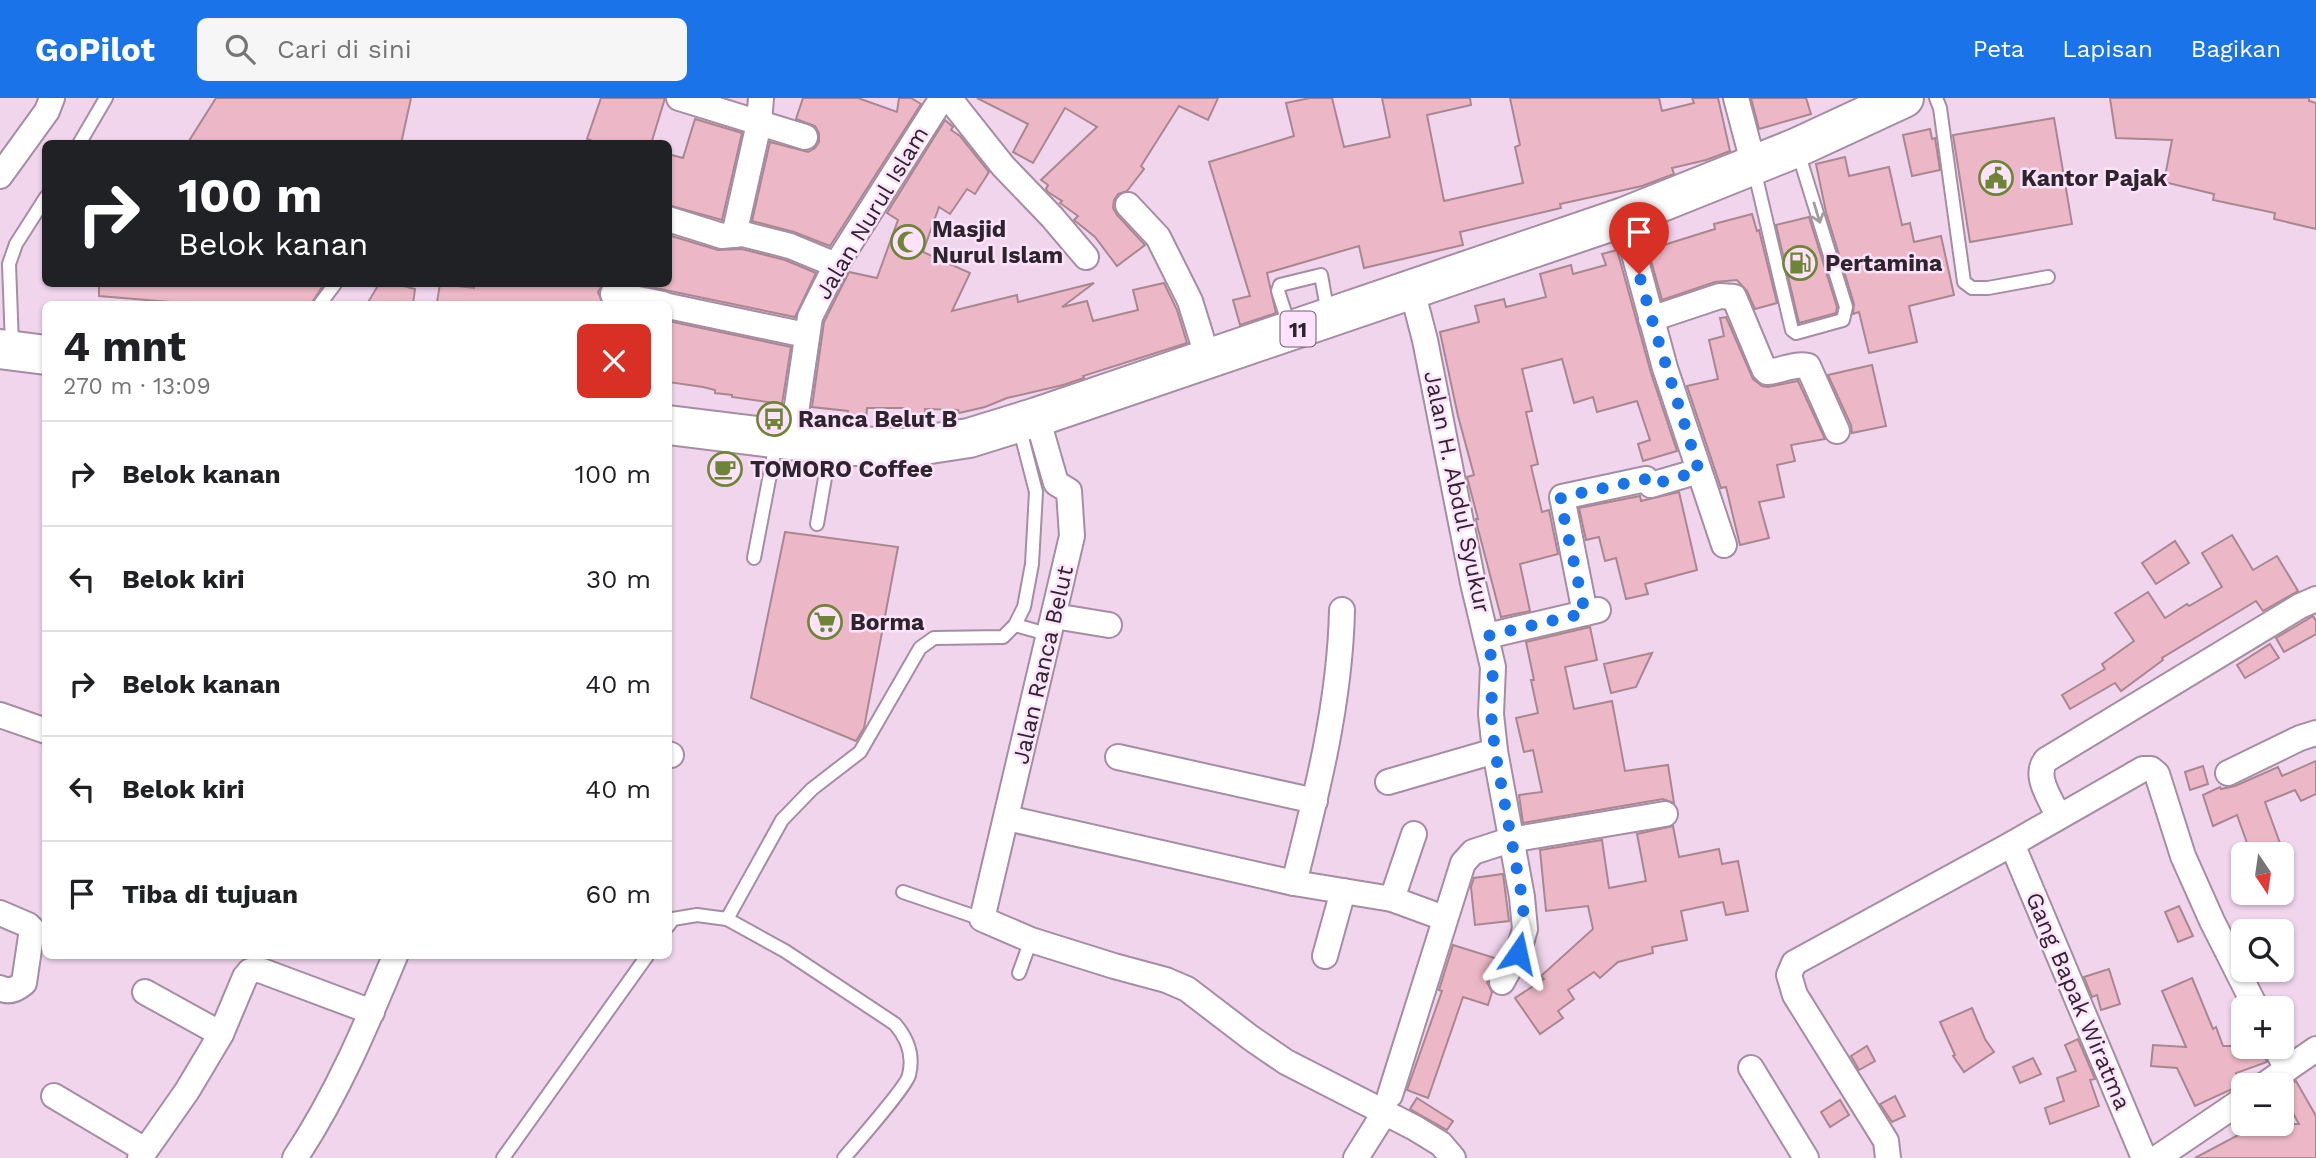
<!DOCTYPE html>
<html lang="id">
<head>
<meta charset="utf-8">
<style>
  body { margin:0; font-family:"Work Sans",sans-serif; background:#f6f6f6; color:#202124; height:100vh; display:flex; flex-direction:column; font-size:26px; white-space:nowrap }
  * { box-sizing:border-box; margin:0 }
  p { font-size:23px; color:#757577 }
  .icon { flex:none; width:38px; height:38px; fill:none; stroke:currentColor; stroke-width:2; stroke-linecap:round; stroke-linejoin:round }
  .map { position:relative; flex:1; overflow:hidden }
  .drawer { position:absolute; left:42px; top:203px; width:630px; height:658px; display:flex; flex-direction:column; background:#fff; border-radius:10px; box-shadow:0 2px 5px #0004 }
  .drawer>* { flex:none }
  .guide { position:absolute; left:42px; top:42px; width:630px; height:147px; border-radius:10px; box-shadow:0 2px 5px #0004; background:#202124; color:#fff; overflow:hidden }
  .needle { width:46px; rotate:167deg }
  .tools { position:absolute; left:2231px; top:744px; display:grid; gap:14px }
  .tools a { display:grid; place-items:center; width:63px; height:63px; border-radius:10px; background:#fff; box-shadow:0 2px 5px #0004; font-size:35px }
  .pin { position:absolute; display:grid; place-items:center; width:60px; height:60px; color:#fff; margin:-72px -30px; border-radius:50% 50% 50% 0; rotate:-45deg; box-shadow:0 0 7px #0007 }
  .pin .icon { rotate:45deg }
  .me { position:absolute; width:77px; margin:-38px; rotate:11deg; stroke-linejoin:round; filter:drop-shadow(0 0 5px #0008) }
  .turn { display:flex; align-items:center; gap:24px; height:147px; padding:0 21px; font-size:32px }
  .turn .icon { width:91px; height:91px; stroke-width:2.5 }
  .turn b { display:block; font-size:49px; line-height:60px }
  .round { display:grid; place-items:center; flex:none; width:74px; height:74px; border-radius:10px; background:#f6f6f6 }
  .headline { display:flex; align-items:center; justify-content:space-between; height:119px; padding:0 21px }
  h1 { font-size:42px; font-weight:700; line-height:52px }
  ul { padding:0; list-style:none }
  li { display:flex; align-items:center; gap:21px; height:105px; padding:0 21px; border-top:2px solid #e0e0e0 }
  li div { flex:1 }
  li b { display:block; font-size:26px }
  li em { font-style:normal }
  header { display:flex; align-items:center; gap:42px; box-sizing:border-box; height:98px; padding:0 35px; background:#1a73e8; color:#fff }
  header strong { font-size:33px }
  nav { display:flex; gap:38px; margin-inline-start:auto; font-size:24px }
  .search { width:490px; height:63px; background:#f6f6f6; display:flex; align-items:center; gap:18px; box-sizing:border-box; padding:0 24px; border-radius:10px; color:#757577; font-size:26px }
  .map>svg:first-child { display:block }
  .building { fill:#ecb8c7; stroke:#a98790; stroke-width:2 }
  .lines { fill:none; stroke-linecap:round; stroke-linejoin:round }
  .lane-casing { stroke:#a58da3; stroke-width:16 }
  .street-casing { stroke:#a58da3; stroke-width:28 }
  .highway-casing { stroke:#a58da3; stroke-width:42 }
  .lane { stroke:#fff; stroke-width:12 }
  .street { stroke:#fff; stroke-width:24 }
  .highway { stroke:#fff; stroke-width:38 }
  .oneway { stroke:#a19ca0 }
  .route { stroke:#1a73e8; stroke-width:12; stroke-dasharray:0 21.6 }
  .labels { text-anchor:middle; dominant-baseline:central; stroke-width:5; stroke-linejoin:round; paint-order:stroke }
  .shield { fill:#fde2fb; stroke:#6c5d6b; stroke-width:2 }
  .shield-label { font-size:21px; font-weight:bold; fill:#2e242d }
  .poi-label { font-size:23px; font-weight:bold; fill:#2e242d; stroke:#fde2fb; text-anchor:start }
  .street-label { font-size:23px; fill:#2e242d; stroke:#fde2fb }
</style>
</head>
<body>
<header>
<strong>GoPilot</strong>
<div class="search"><svg class="icon" aria-label="search" viewBox="0 0 24 24"><circle cx="10" cy="10" r="6"/><path d="M15 15l6 6"/></svg>Cari di sini</div>
<nav><a>Peta</a><a>Lapisan</a><a>Bagikan</a></nav>
</header>
<div class="map">
<svg width="2316" height="1060" viewBox="0 0 2316 1060">
  <rect width="100%" height="100%" fill="#f0d5ed"/>
  <g class="building">
    <path d="M216 0H411L401 46H187Z"/>
    <path d="M601 0H665L651 46H601L587 41Z"/>
    <path d="M803 0H858L897 14 899 0H911L921 6 830 148 794 134 752 123 770 44 808 54 815 50 819 44V35L815 28 796 21Z"/>
    <path d="M977 0H1218L1208 22 1179 8 1141 68 1144 71 1127 93 1118 96 1114 102 1113 110 1117 117 1145 147 1117 168 1095 139 1074 122 1078 118 1060 105 1062 103 1048 94 1046 91 1048 87 1041 82 1097 29 1065 10 1033 65 1013 54 1028 26Z"/>
    <path d="M1310 0H1332L1344 49 1390 39 1382 0H1470L1471 7 1427 17 1444 103 1523 85 1515 49 1520 47 1510 0H1659L1662 13 1694 5 1692 0H1718L1730 53 1706 62 1672 70 1674 76 1642 88 1560 106 1561 110 1460 134 1463 147 1364 170 1359 148 1267 175 1276 215 1240 227 1233 202 1250 198 1209 64 1294 38 1286 5Z"/>
    <path d="M1751 0H1806L1811 16 1759 31Z"/>
    <path d="M2110 0H2309V3L2316 5V131L2274 121 2275 115 2213 102 2214 96 2164 84 2172 42 2116 40Z"/>
    <path d="M2054 20 2072 126 1970 144 1953 37Z"/>
    <path d="M695 21 742 35 722 122 668 107V56L683 60Z"/>
    <path d="M945 22 953 29 951 32 960 38 989 74 975 96 967 91 950 116 939 109 924 151 923 154 970 175 952 213 1017 197 1018 204 1094 185 1062 209 1087 203 1093 223 1138 212 1133 192 1164 185 1177 212 1187 245 1083 278 1084 280 1063 287 1007 300 985 309 959 315 958 312 925 311V325L904 328V310H867L866 326 847 324 848 313 812 309 824 224 849 174 877 180 898 122 887 115Z"/>
    <path d="M1930 31 1932 41 1935 40 1940 72 1912 78 1903 37Z"/>
    <path d="M1845 59 1849 78 1889 69 1902 127 1910 125 1914 144 1941 138 1954 197 1909 208 1917 244 1869 255 1859 214 1853 216 1854 206 1826 114 1816 66Z"/>
    <path d="M1752 116 1757 133 1759 132 1777 205 1755 211 1747 193 1737 182 1715 184 1662 202 1648 152 1715 131 1714 126Z"/>
    <path d="M1809 119 1837 209 1836 215 1799 225 1776 127Z"/>
    <path d="M668 137 718 152 742 151 785 162 816 175 795 219 636 186H668Z"/>
    <path d="M1617 152 1651 275 1677 353 1643 363 1638 346 1650 342 1637 303 1597 314 1593 299 1574 305 1562 261 1522 271 1532 313 1526 314 1538 366 1531 368 1542 414 1549 412 1558 456 1520 466 1530 513 1501 519 1477 427 1476 421H1478L1467 379 1474 377 1458 318 1440 234 1479 224 1475 208 1504 201 1506 209 1546 199 1540 176 1571 167 1573 176 1606 167 1602 156Z"/>
    <path d="M99 186H324L311 206H194L99 198Z"/>
    <path d="M379 186H395L415 191 413 206H367Z"/>
    <path d="M440 186 474 190 475 186H603L598 194 603 206H455L437 204Z"/>
    <path d="M1726 219 1753 281 1762 288 1768 289 1798 283 1825 341 1791 347 1795 363 1777 367 1784 399 1759 404 1769 440 1740 447 1726 389 1721 390 1687 288 1718 281 1709 242 1724 238 1720 220Z"/>
    <path d="M668 223 791 249 782 306 732 299V297L715 295V292L703 289 668 284Z"/>
    <path d="M1872 267 1886 328 1852 335 1851 327 1828 277Z"/>
    <path d="M1679 394 1697 472 1645 486 1648 496 1626 501 1616 460 1605 463 1599 439 1586 442 1579 410 1640 398 1641 403Z"/>
    <path d="M785 434 898 449 864 630 856 643 751 600Z"/>
    <path d="M2232 437 2253 472 2277 458 2298 493 2263 513 2256 503 2162 560 2163 562 2121 593 2115 585 2070 611 2062 597 2105 571 2102 566 2134 543 2115 515 2148 494 2165 520 2187 506 2189 508 2222 489 2202 455Z"/>
    <path d="M2175 443 2189 465 2156 486 2142 465Z"/>
    <path d="M2313 518 2316 523V536L2284 554 2276 540Z"/>
    <path d="M1590 529 1597 562 1565 569 1574 611 1612 603 1625 673 1668 667 1674 705 1663 701 1523 725 1519 697 1542 694 1533 652 1524 654 1516 620 1538 615 1531 582H1534L1526 544Z"/>
    <path d="M2270 546 2279 560 2245 580 2237 567Z"/>
    <path d="M1652 555 1636 589 1611 595 1604 566Z"/>
    <path d="M2316 663V696L2301 703 2295 692 2265 704 2281 748 2251 756 2237 717 2213 728 2203 697 2220 689 2221 691 2235 688 2278 669 2282 678Z"/>
    <path d="M2203 668 2208 686 2190 692 2185 674Z"/>
    <path d="M1673 728 1679 759 1719 751 1722 766 1738 763 1748 813 1726 817 1723 804 1681 813 1687 842 1652 849 1653 855 1618 864 1600 880 1594 874 1568 892 1574 901 1558 913 1563 920 1540 936 1515 900 1544 881 1541 878 1593 831 1588 808 1546 813 1540 752 1602 742 1609 790 1646 783 1637 736Z"/>
    <path d="M1503 776 1509 823 1475 827 1471 789 1474 780Z"/>
    <path d="M2179 808 2193 838 2178 844 2165 814Z"/>
    <path d="M1453 847 1498 861 1487 884 1492 894 1488 907 1463 899 1428 1000 1407 992 1442 893 1439 892Z"/>
    <path d="M2109 871 2120 906 2101 912 2097 897 2092 899 2084 879Z"/>
    <path d="M2192 880 2213 931 2216 929 2223 948H2260L2267 964 2236 975 2241 987 2195 1008 2177 970 2151 968 2153 947 2186 949 2162 893Z"/>
    <path d="M1972 910 1985 941 1994 954 1964 974 1953 958 1955 957 1940 924Z"/>
    <path d="M2078 941 2095 981 2090 982 2099 1008 2050 1026 2045 1010 2064 1003 2057 980 2076 973 2065 947Z"/>
    <path d="M1867 948 1875 963 1859 972 1851 958Z"/>
    <path d="M2033 960 2041 976 2020 985 2013 969Z"/>
    <path d="M2296 983 2316 1018V1060H2195L2259 1026H2299L2282 995V993Z"/>
    <path d="M1895 998 1905 1018 1892 1024 1880 1006Z"/>
    <path d="M1417 1000 1453 1023 1447 1032 1410 1011Z"/>
    <path d="M1840 1002 1849 1017 1830 1029 1821 1014Z"/>
  </g>
  <g class="lines">
    <g class="lane-casing">
      <g id="lane">
        <path d="M1936 0 1940 10 1964 184 1972 190H1988L2048 179"/>
        <path d="M79 46 106 0"/>
        <path d="M1754 71 1792 232 1796 235 1843 222 1846 209 1798 54"/>
        <path d="M320 206 335 186"/>
        <path d="M1290 230 1278 193 1280 187 1321 177 1328 216"/>
        <path d="M12 247 9 166 16 146 46 99"/>
        <path d="M817 426 830 351"/>
        <path d="M754 460 776 345"/>
        <path d="M1015 527 1040 534"/>
        <path d="M903 794 982 821"/>
        <path d="M668 828 673 821 697 817 727 821"/>
        <path d="M1019 875 1031 842"/>
        <path d="M503 1060 647 858"/>
        <path d="M844 1060C855 1047 907 988 909 977 914 957 908 941 895 926L785 853 727 821 782 722 812 691 860 654 920 550 934 540 1003 539 1015 527 1024 509 1032 466 1036 394 1019 328"/>
      </g>
    </g>
    <g class="street-casing">
      <g id="street">
        <path d="M679 0 805 39"/>
        <path d="M949 0 1003 68 1052 119 1086 159"/>
        <path d="M1736 0 1754 68"/>
        <path d="M0 78 47 13 52 0"/>
        <path d="M1128 107 1158 139 1190 203 1208 261"/>
        <path d="M1624 119 1665 270 1724 447"/>
        <path d="M668 121 722 138 743 136 790 148 836 167"/>
        <path d="M734 137 759 25 761 0"/>
        <path d="M1412 192 1425 242 1473 485 1493 569 1491 616 1495 653 1522 799 1525 831 1518 855 1502 884"/>
        <path d="M613 196 663 206"/>
        <path d="M668 208 806 237"/>
        <path d="M1651 221 1720 198 1734 199 1764 271 1767 274C1781 273 1794 265 1808 268L1837 333"/>
        <path d="M1037 319 1056 385 1069 393 1072 438 982 821 1031 842 1114 868 1166 882 1187 891 1251 940 1286 964 1415 1030 1441 1046 1453 1060"/>
        <path d="M792 342 810 219 836 167 942 0"/>
        <path d="M1585 515 1562 399 1646 381 1651 387 1699 373"/>
        <path d="M1054 518 1109 527"/>
        <path d="M1487 538 1598 512"/>
        <path d="M0 617 46 633"/>
        <path d="M668 656 671 657"/>
        <path d="M1118 659 1315 703"/>
        <path d="M2228 675 2300 640 2316 635"/>
        <path d="M1388 684 1495 653"/>
        <path d="M2058 718C2051 701 2033 678 2046 662L2300 508 2316 501"/>
        <path d="M1007 720 1294 785 1392 801 1444 820"/>
        <path d="M2012 746 2144 1060"/>
        <path d="M1294 785C1317 695 1340 605 1342 512"/>
        <path d="M1392 801 1414 736"/>
        <path d="M0 815 28 827 32 831 24 885C17 891 9 895 0 890"/>
        <path d="M1325 858 1343 793"/>
        <path d="M145 894 221 936"/>
        <path d="M2275 948 2287 971"/>
        <path d="M1751 970 1806 1060"/>
        <path d="M2264 987 2316 951"/>
        <path d="M1390 997 1463 765 1473 754 1510 742 1665 716"/>
        <path d="M54 998 145 1052"/>
        <path d="M140 1060 187 993 221 936 245 879 250 873 257 871 372 914"/>
        <path d="M295 1060C337 997 366 928 395 858"/>
        <path d="M1356 1060 1385 1014"/>
        <path d="M1888 1060 1886 1043 1795 897 1789 877 1794 865 2012 746 2143 671H2151L2157 676 2183 758 2212 823 2256 910"/>
        <path d="M2157 1060 2244 1001"/>
      </g>
    </g>
    <g class="highway-casing">
      <g id="highway">
        <path d="M0 251 46 257"/>
        <path d="M668 327 830 347 904 350 969 340 1037 319 1624 119 1796 50 1904 0"/>
      </g>
    </g>
    <use href="#lane" class="lane"/>
    <use href="#street" class="street"/>
    <use href="#highway" class="highway"/>
  </g>
  <defs><path id="oneway-shaft" d="M-6 0H5M1.5-3L5.5 0L1.5 3" fill="none" stroke-width="1.6" stroke-linecap="round" stroke-linejoin="round" transform="scale(1.75)"/></defs>
  <use class="oneway" href="#oneway-shaft" transform="translate(1817 115) rotate(73)"/>
  <g class="lines">
    <path class="route" d="M1518 855 1525 831 1522 799 1495 653 1491 616 1493 569 1487 538 1585 515 1560 401 1562 399 1646 381 1651 387 1699 373C1679 307 1657 242 1639 176"/>
  </g>
  <defs>
    <g id="civic-ring" transform="scale(1.75)"><circle r="9.5" fill="#fde2fb" stroke="#6e8436" stroke-width="1.5"/><path d="M-.6-6.5H3V-4.5H.6V-3L4-1V1h2V6H-6V1h2V-1L-.6-3ZM-1.2 2.5V6h2.4V2.5Z" fill="#6e8436"/></g>
    <g id="mosque-ring" transform="scale(1.75)"><circle r="9.5" fill="#fde2fb" stroke="#6e8436" stroke-width="1.5"/><path d="M3.5-4.9A6 6 0 1 0 3.5 4.9A5 5 0 1 1 3.5-4.9Z" fill="#6e8436"/></g>
    <g id="fuel-ring" transform="scale(1.75)"><circle r="9.5" fill="#fde2fb" stroke="#6e8436" stroke-width="1.5"/><path d="M-5.5-6h7V0h2V4h1.3V-2.5L3-4.5l.8-.8L6-3V5H2.5V1h-1V6h-7ZM-4.2-4.7v3.2H.2V-4.7Z" fill="#6e8436"/></g>
    <g id="bus-ring" transform="scale(1.75)"><circle r="9.5" fill="#fde2fb" stroke="#6e8436" stroke-width="1.5"/><path d="M-5-6H5V4H4V6H2V4H-2V6H-4V4H-5ZM-3.5-4V0h7V-4ZM-3.5 1.2v1.5H-2V1.2ZM2 1.2v1.5H3.5V1.2Z" fill="#6e8436"/></g>
    <g id="cafe-ring" transform="scale(1.75)"><circle r="9.5" fill="#fde2fb" stroke="#6e8436" stroke-width="1.5"/><path d="M-5.5-4.5H6V0H3Q3 3.5 0 3.5H-2.5Q-5.5 3.5-5.5 0ZM3-3.2v2h1.7v-2ZM-6 4.5H4V6H-6Z" fill="#6e8436"/></g>
    <g id="supermarket-ring" transform="scale(1.75)"><circle r="9.5" fill="#fde2fb" stroke="#6e8436" stroke-width="1.5"/><path d="M-6-5.5h2.5l.6 2H6L4.5 2H-2.5L-4.4-4H-6ZM-1.5 3.2a1.3 1.3 0 1 0 .1 0ZM3 3.2a1.3 1.3 0 1 0 .1 0Z" fill="#6e8436"/></g>
  </defs>
  <g fill-rule="evenodd">
    <use href="#civic-ring" x="1996" y="80"/>
    <use href="#mosque-ring" x="908" y="144"/>
    <use href="#fuel-ring" x="1800" y="165"/>
    <use href="#bus-ring" x="774" y="321"/>
    <use href="#cafe-ring" x="725" y="371"/>
    <use href="#supermarket-ring" x="825" y="524"/>
  </g>
  <g class="labels">
    <rect class="shield" x="1280.5" y="213.5" width="35" height="35" rx="5"/>
    <g class="shield-label">
      <text x="1298" y="231">11</text>
    </g>
    <g class="poi-label">
      <text x="2021" y="80">Kantor Pajak</text>
      <text x="932" y="131">Masjid<tspan x="932" dy="26">Nurul Islam</tspan></text>
      <text x="1825" y="165">Pertamina</text>
      <text x="798" y="321">Ranca Belut B</text>
      <text x="750" y="371">TOMORO Coffee</text>
      <text x="850" y="524">Borma</text>
    </g>
    <g class="street-label">
      <text transform="translate(872 115) rotate(-59)">Jalan Nurul Islam</text>
      <text transform="translate(1457 394) rotate(78)">Jalan H. Abdul Syukur</text>
      <text transform="translate(1043 567) rotate(-77)">Jalan Ranca Belut</text>
      <text transform="translate(2078 903) rotate(67)">Gang Bapak Wiratma</text>
    </g>
  </g>
</svg>
<div class="tools">
<a><svg class="needle" viewBox="-14 -14 28 28"><path d="M0-13l5 13h-10z" fill="#e53935"/><path d="M0 13l5-13h-10z" fill="#757577"/></svg></a>
<a><svg class="icon" aria-label="search" viewBox="0 0 24 24"><circle cx="10" cy="10" r="6"/><path d="M15 15l6 6"/></svg></a>
<a>+</a>
<a>−</a>
</div>
<div class="pin" style="left:1639px;top:176px;background:#d93025"><svg class="icon" aria-label="arrive" viewBox="0 0 24 24"><path d="M6 21V4h12l-3 4 3 4H6"/></svg></div>
<svg class="me" style="left:1518px;top:855px" viewBox="-20 -20 40 40"><path d="M0-17L14 15 0 8-14 15z" fill="#1a73e8" stroke="#fff" stroke-width="4"/></svg>
<div class="guide">
<div class="turn"><svg class="icon" aria-label="right" viewBox="0 0 24 24"><path d="M7 20v-9h11M14 6l5 5-5 5"/></svg><div><b>100 m</b>Belok kanan</div></div>
</div>
<section class="drawer">
<div class="headline"><div><h1>4 mnt</h1><p>270 m · 13:09</p></div><a class="round" style="background:#d93025;color:#fff"><svg class="icon" aria-label="close" viewBox="0 0 24 24"><path d="M6 6l12 12M18 6L6 18"/></svg></a></div>
<ul>
<li><svg class="icon" aria-label="right" viewBox="0 0 24 24"><path d="M7 20v-9h11M14 6l5 5-5 5"/></svg><div><b>Belok kanan</b></div><em>100 m</em></li>
<li><svg class="icon" aria-label="left" viewBox="0 0 24 24"><path d="M17 20v-9H6M10 6l-5 5 5 5"/></svg><div><b>Belok kiri</b></div><em>30 m</em></li>
<li><svg class="icon" aria-label="right" viewBox="0 0 24 24"><path d="M7 20v-9h11M14 6l5 5-5 5"/></svg><div><b>Belok kanan</b></div><em>40 m</em></li>
<li><svg class="icon" aria-label="left" viewBox="0 0 24 24"><path d="M17 20v-9H6M10 6l-5 5 5 5"/></svg><div><b>Belok kiri</b></div><em>40 m</em></li>
<li><svg class="icon" aria-label="arrive" viewBox="0 0 24 24"><path d="M6 21V4h12l-3 4 3 4H6"/></svg><div><b>Tiba di tujuan</b></div><em>60 m</em></li>
</ul>
</section>
</div>
</body>
</html>
